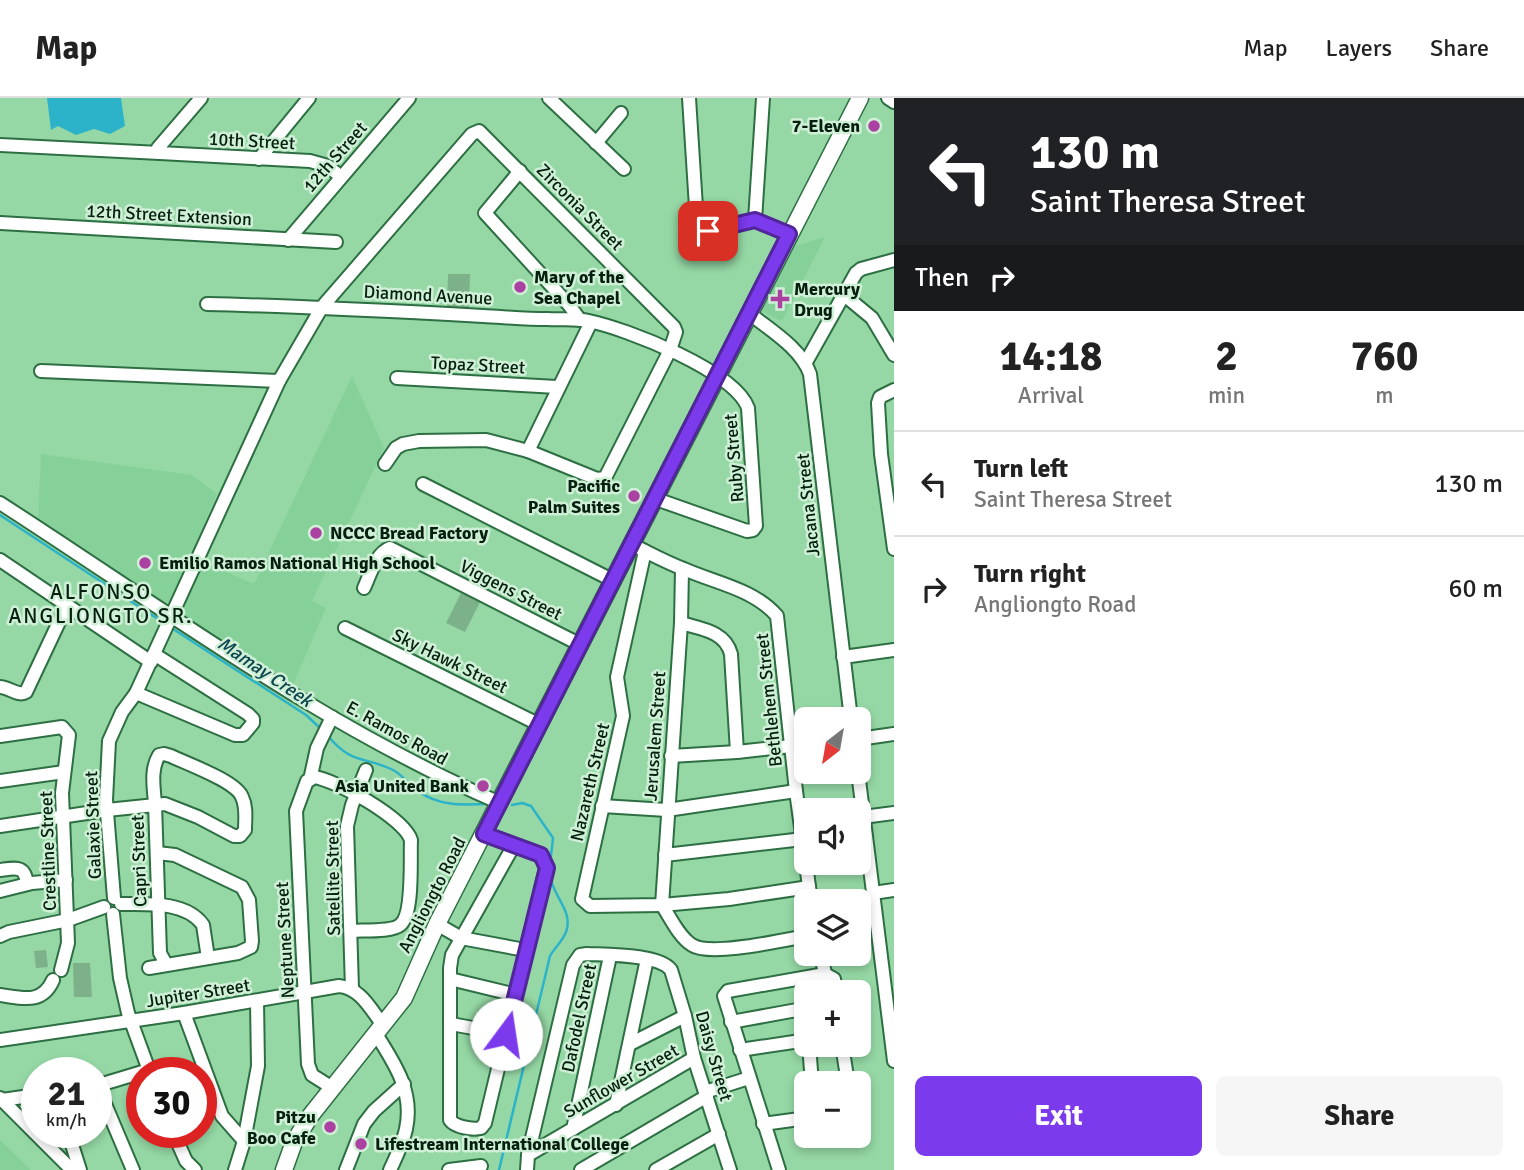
<!DOCTYPE html>
<html lang="en">
<head>
<meta charset="utf-8">
<style>
  body { margin:0; font-family:Signika,sans-serif; background:#f6f6f6; color:#222; height:100vh; display:flex; flex-direction:column; font-size:26px; white-space:nowrap }
  * { box-sizing:border-box; margin:0 }
  p { font-size:23px; color:#767676 }
  .icon { flex:none; width:38px; height:38px; fill:none; stroke:currentColor; stroke-width:2; stroke-linecap:round; stroke-linejoin:round }
  .map { position:relative; flex:1; overflow:hidden }
  .sheet { display:flex; flex-direction:column; background:#fff; width:630px }
  .sheet>* { flex:none }
  .guide { background:#202124; color:#fff; overflow:hidden }
  .needle { width:46px; rotate:211deg }
  .buttons { position:absolute; left:794px; top:609px; display:grid; gap:14px }
  .buttons a { display:grid; place-items:center; width:77px; height:77px; border-radius:10px; background:#fff; box-shadow:0 4px 10px #0003; font-size:35px }
  .speed { position:absolute; left:21px; top:959px; display:flex; gap:14px; font-size:35px; font-weight:700; text-align:center }
  .speed>* { display:grid; place-content:center; width:91px; height:91px; border-radius:50%; background:#fff; box-shadow:0 4px 10px #0003; line-height:1 }
  .speed small { font-size:18px; font-weight:400 }
  .speed .limit { border:10px solid #d22; background:#fff; color:#111 }
  .pin { position:absolute; display:grid; place-items:center; width:60px; height:60px; color:#fff; margin:-30px; border-radius:14px; box-shadow:0 4px 10px #0006 }
  .me { position:absolute; width:77px; margin:-38px; rotate:14deg; stroke-linejoin:round; filter:drop-shadow(0 0 5px #0008) }
  .turn { display:flex; align-items:center; gap:24px; height:147px; padding:0 21px; font-size:32px }
  .turn .icon { width:91px; height:91px; stroke-width:2.5 }
  .turn b { display:block; font-size:49px; line-height:60px }
  .then { display:flex; align-items:center; height:66px; padding:0 21px; background:#0003; gap:14px; font-size:26px }
  .eta { display:flex; justify-content:space-evenly; align-items:center; height:119px; text-align:center }
  .eta b { font-size:42px; font-weight:700; line-height:49px }
  .primary-button { display:flex; gap:14px; margin-top:auto; padding:14px 21px }
  .primary-button a { flex:1; height:80px; border-radius:10px; background:#7c3aed; color:#fff; font-size:28px; font-weight:700; line-height:80px; text-align:center }
  .primary-button a+a { background:#f6f6f6; color:#222 }
  ul { padding:0; list-style:none }
  li { display:flex; align-items:center; gap:21px; height:105px; padding:0 21px; border-top:2px solid #e0e0e0 }
  li div { flex:1 }
  li b { display:block; font-size:26px }
  li em { font-style:normal }
  header { display:flex; align-items:center; gap:42px; box-sizing:border-box; height:98px; padding:0 35px; background:#fff; border-bottom:2px solid #e0e0e0 }
  header strong { font-size:33px }
  nav { display:flex; gap:38px; margin-inline-start:auto; font-size:24px }
  main { display:flex; flex:1; min-height:0 }
  .map>svg:first-child { display:block }
  .built { fill:#86d199 }
  .green { fill:#7db189 }
  .water { fill:#2db3c9 }
  .lines { fill:none; stroke-linecap:round; stroke-linejoin:round }
  .stream { stroke:#2db3c9; stroke-width:2.5 }
  .minor-casing { stroke:#2d6f42; stroke-width:16 }
  .major-casing { stroke:#2d6f42; stroke-width:19 }
  .minor { stroke:#fff; stroke-width:12 }
  .major { stroke:#fff; stroke-width:16 }
  .route-casing { stroke:#51269a; stroke-width:18 }
  .route { stroke:#7c3aed; stroke-width:12 }
  .poi-dot { fill:#ab41a1; stroke:#cff0d6; stroke-width:2.5 }
  .labels { text-anchor:middle; dominant-baseline:central; stroke-width:5; stroke-linejoin:round; paint-order:stroke }
  .poi-label { font-size:18px; font-weight:bold; fill:#05200e; stroke:#cff0d6; text-anchor:start }
  .street-label { font-size:18px; fill:#05200e; stroke:#cff0d6 }
  .water-label { font-size:19px; font-style:italic; fill:#0c454e; stroke:#cff0d6 }
  .quarter-label { font-size:21px; letter-spacing:2px; fill:#05200e; stroke:#cff0d6 }
</style>
</head>
<body>
<header>
<strong>Map</strong>
<nav><a>Map</a><a>Layers</a><a>Share</a></nav>
</header>
<main>
<div class="map">
<svg width="894" height="1072" viewBox="0 0 894 1072">
  <rect width="100%" height="100%" fill="#95d8a5"/>
  <g class="built">
    <path d="M825 139 782 223 761 213 795 148Z"/>
    <path d="M352 278 384 350 312 503 326 510 292 589 178 516 204 464 254 486Z"/>
    <path d="M41 356 192 377 217 396 168 510 38 421Z"/>
    <path d="M0 1042 31 1072H0Z"/>
  </g>
  <g class="green">
    <path d="M448 176H470L469 211 447 210Z"/>
    <path d="M461 495 480 504 465 534 446 525Z"/>
    <path d="M46 852 48 869 36 870 34 853Z"/>
    <path d="M73 865H90L92 899H74Z"/>
  </g>
  <path class="water" d="M47 0H121L125 28 110 36 94 31 76 37 58 28 51 32Z"/>
  <g class="lines">
    <g class="stream">
      <path d="M0 417 164 525"/>
      <path d="M170 529 306 617 321 631"/>
      <path d="M328 638C352 667 365 658 393 672 403 677 409 687 418 693 438 708 462 707 486 706"/>
      <path d="M512 707 522 705 531 708 553 740 550 766"/>
      <path d="M499 1072 550 858C555 849 562 844 566 834 574 812 551 797 550 776"/>
    </g>
    <g class="minor-casing">
      <g id="minor">
        <path d="M201 0 158 50 160 55 310 63 328 68 341 79"/>
        <path d="M549 0 624 71"/>
        <path d="M689 0 697 125 705 133 755 122 789 137"/>
        <path d="M888 0 894 4"/>
        <path d="M596 45 621 15"/>
        <path d="M0 47 160 55"/>
        <path d="M259 61 309 0"/>
        <path d="M520 73 485 115 569 207 580 222"/>
        <path d="M755 122 763 0"/>
        <path d="M0 125 336 144"/>
        <path d="M288 142 409 0"/>
        <path d="M843 196 872 220 894 257"/>
        <path d="M207 206C299 208 391 213 483 218 504 219 525 221 547 221 561 222 575 220 589 223 627 231 735 273 748 310L756 428 753 432 747 433 656 401"/>
        <path d="M749 215C770 232 801 250 810 276L851 621"/>
        <path d="M806 264 856 175 861 171 894 162"/>
        <path d="M41 273 279 283"/>
        <path d="M397 280 557 289"/>
        <path d="M894 292 880 299 878 305 881 356 894 451"/>
        <path d="M528 353 591 224"/>
        <path d="M423 386 614 483"/>
        <path d="M0 405C163 510 321 628 500 705"/>
        <path d="M639 450C653 457 668 465 684 471 715 485 754 491 777 518L796 693 811 803"/>
        <path d="M645 453 617 579 623 618 582 801 590 808 662 807 729 801 809 789"/>
        <path d="M0 462 151 564"/>
        <path d="M364 490C370 477 376 455 390 450L581 547"/>
        <path d="M681 525C701 531 725 533 731 556L737 654"/>
        <path d="M345 530 540 627"/>
        <path d="M843 559 894 552"/>
        <path d="M0 589C9 589 18 599 26 594L67 507"/>
        <path d="M136 595 235 637H243L253 625V621L248 616 154 556"/>
        <path d="M0 638 62 629 69 637 62 695 68 845 61 872"/>
        <path d="M859 641 894 636"/>
        <path d="M671 658 737 654 791 648"/>
        <path d="M858 674 894 963"/>
        <path d="M310 682 317 650 332 619"/>
        <path d="M0 683 64 674"/>
        <path d="M602 708 667 712 796 693"/>
        <path d="M863 719 894 715"/>
        <path d="M0 728 107 712 165 706 198 719 234 738H240L245 732C245 721 247 709 242 699 236 683 187 666 171 658L164 656 159 657C150 672 154 690 155 706L160 855 166 866"/>
        <path d="M484 736C503 743 523 749 541 757L546 770 485 1025 481 1030C472 1032 455 1029 450 1022V870L452 857 514 747"/>
        <path d="M665 757 803 741"/>
        <path d="M0 772C16 770 25 767 27 786"/>
        <path d="M0 793 32 785 66 782"/>
        <path d="M873 795 894 792"/>
        <path d="M114 800 106 702 109 643 122 614 136 595 279 283 322 209 472 36 479 33 674 229 676 234 670 252 605 380 597 381 528 353 486 342 419 343 403 346 396 350 385 366"/>
        <path d="M121 806C147 806 186 803 203 827L208 860"/>
        <path d="M662 807 681 525 682 471"/>
        <path d="M662 807C670 819 679 839 692 847 710 859 784 842 807 838"/>
        <path d="M113 816 120 880 128 915 150 975"/>
        <path d="M437 826 461 840 525 852"/>
        <path d="M0 838 9 834 68 822 104 809"/>
        <path d="M821 856 825 876"/>
        <path d="M149 870 238 855 251 849 252 843 249 802 242 789 175 757 157 755"/>
        <path d="M825 876 834 881 836 894"/>
        <path d="M450 881 516 897"/>
        <path d="M352 891 347 728 352 707 366 672"/>
        <path d="M0 897C22 900 42 907 53 882"/>
        <path d="M184 915 222 1018 244 1043"/>
        <path d="M731 924 797 912 804 915 807 926"/>
        <path d="M451 926 506 936"/>
        <path d="M376 936C395 966 414 994 406 1031 403 1045 396 1059 390 1072"/>
        <path d="M0 942 184 915 339 888C361 890 371 912 383 927"/>
        <path d="M630 946 685 918"/>
        <path d="M809 947 812 985"/>
        <path d="M842 947 848 985"/>
        <path d="M740 952 807 942"/>
        <path d="M97 987 133 1072"/>
        <path d="M96 988 149 972"/>
        <path d="M331 989 312 977 308 966 296 713 307 683 314 679C336 682 404 720 411 742 410 760 414 817 400 827 392 834 362 832 351 833"/>
        <path d="M705 994 749 980"/>
        <path d="M0 1000 72 1072"/>
        <path d="M2 1002 37 997"/>
        <path d="M616 1007 647 861"/>
        <path d="M763 1026 807 1020"/>
        <path d="M573 1031 610 858"/>
        <path d="M68 1034 80 1072"/>
        <path d="M173 1034 186 1063 195 1072"/>
        <path d="M528 1057 694 960"/>
        <path d="M235 1072 244 1043 258 968 257 903"/>
        <path d="M346 1072 364 1026 374 1013 404 986"/>
        <path d="M449 1072 481 1068"/>
        <path d="M527 1072 528 1057 573 867 580 857 587 856C607 857 659 856 671 872L685 918 694 960 730 1072"/>
        <path d="M581 1072 707 998"/>
        <path d="M656 1072 719 1036"/>
        <path d="M779 1072 724 898 728 893 825 876"/>
      </g>
    </g>
    <g class="major-casing">
      <path id="major" d="M284 1072 294 1044 311 1017 404 900 437 826 860 0"/>
    </g>
    <use href="#minor" class="minor"/>
    <use href="#major" class="major"/>
  </g>
  <g class="lines">
    <g class="route-casing">
      <path id="route" d="M506 936 547 770 541 757 484 736 789 136 755 122 708 133"/>
    </g>
    <use href="#route" class="route"/>
  </g>
  <g class="poi-dot">
    <circle cx="874" cy="28" r="7"/>
    <circle cx="520" cy="189" r="7"/>
    <path d="M776.5 190.5h7v7h7v7h-7v7h-7v-7h-7v-7h7z"/>
    <circle cx="634" cy="398" r="7"/>
    <circle cx="316" cy="435" r="7"/>
    <circle cx="145" cy="465" r="7"/>
    <circle cx="483" cy="688" r="7"/>
    <circle cx="330" cy="1029" r="7"/>
    <circle cx="361" cy="1046" r="7"/>
  </g>
  <g class="labels">
    <g class="poi-label">
      <text x="860" y="28" text-anchor="end">7-Eleven</text>
      <text x="534" y="179">Mary of the<tspan x="534" dy="21">Sea Chapel</tspan></text>
      <text x="794" y="191">Mercury<tspan x="794" dy="21">Drug</tspan></text>
      <text x="620" y="388" text-anchor="end">Pacific<tspan x="620" dy="21">Palm Suites</tspan></text>
      <text x="330" y="435">NCCC Bread Factory</text>
      <text x="159" y="465">Emilio Ramos National High School</text>
      <text x="469" y="688" text-anchor="end">Asia United Bank</text>
      <text x="316" y="1019" text-anchor="end">Pitzu<tspan x="316" dy="21">Boo Cafe</tspan></text>
      <text x="375" y="1046">Lifestream International College</text>
    </g>
    <g class="street-label">
      <text transform="translate(252 43) rotate(3)">10th Street</text>
      <text transform="translate(335 59) rotate(-49)">12th Street</text>
      <text transform="translate(580 109) rotate(45)">Zirconia Street</text>
      <text transform="translate(169 117) rotate(3)">12th Street Extension</text>
      <text transform="translate(428 197) rotate(3)">Diamond Avenue</text>
      <text transform="translate(478 267) rotate(3)">Topaz Street</text>
      <text transform="translate(734 360) rotate(-95)">Ruby Street</text>
      <text transform="translate(808 407) rotate(-96)">Jacana Street</text>
      <text transform="translate(511 492) rotate(27)">Viggens Street</text>
      <text transform="translate(450 563) rotate(26)">Sky Hawk Street</text>
      <text transform="translate(769 602) rotate(-96)">Bethlehem Street</text>
      <text transform="translate(397 635) rotate(29)">E. Ramos Road</text>
      <text transform="translate(655 638) rotate(-86)">Jerusalem Street</text>
      <text transform="translate(590 684) rotate(-77)">Nazareth Street</text>
      <text transform="translate(93 727) rotate(-92)">Galaxie Street</text>
      <text transform="translate(48 753) rotate(-92)">Crestline Street</text>
      <text transform="translate(139 763) rotate(-92)">Capri Street</text>
      <text transform="translate(333 780) rotate(-91)">Satellite Street</text>
      <text transform="translate(432 797) rotate(-63)">Angliongto Road</text>
      <text transform="translate(285 842) rotate(-93)">Neptune Street</text>
      <text transform="translate(198 895) rotate(-9)">Jupiter Street</text>
      <text transform="translate(579 920) rotate(-78)">Dafodel Street</text>
      <text transform="translate(714 958) rotate(74)">Daisy Street</text>
      <text transform="translate(621 983) rotate(-30)">Sunflower Street</text>
    </g>
    <g class="water-label">
      <text transform="translate(265 574) rotate(34)">Mamay Creek</text>
    </g>
    <g class="quarter-label">
      <text x="101" y="494">ALFONSO<tspan x="101" dy="24">ANGLIONGTO SR.</tspan></text>
    </g>
  </g>
</svg>
<div class="buttons">
<a><svg class="needle" viewBox="-14 -14 28 28"><path d="M0-13l5 13h-10z" fill="#e53935"/><path d="M0 13l5-13h-10z" fill="#767676"/></svg></a>
<a><svg class="icon" aria-label="sound" viewBox="0 0 24 24"><path d="M4 9h4l5-4v14l-5-4H4zM17 9q2 3 0 6"/></svg></a>
<a><svg class="icon" aria-label="layers" viewBox="0 0 24 24"><path d="M12 4l9 5-9 5-9-5zM3 14l9 5 9-5"/></svg></a>
<a>+</a>
<a>−</a>
</div>
<div class="speed"><div>21<small>km/h</small></div><div class="limit">30</div></div>
<div class="pin" style="left:708px;top:133px;background:#d93025"><svg class="icon" aria-label="arrive" viewBox="0 0 24 24"><path d="M6 21V4h12l-3 4 3 4H6"/></svg></div>
<svg class="me" style="left:506px;top:936px" viewBox="-20 -20 40 40"><circle r="19" fill="#fff"/><path d="M0-13L10 11 0 6-10 11z" fill="#7c3aed"/></svg>
</div>
<section class="sheet">
<div class="guide">
<div class="turn"><svg class="icon" aria-label="left" viewBox="0 0 24 24"><path d="M17 20v-9H6M10 6l-5 5 5 5"/></svg><div><b>130 m</b>Saint Theresa Street</div></div>
<div class="then">Then<svg class="icon" aria-label="right" viewBox="0 0 24 24"><path d="M7 20v-9h11M14 6l5 5-5 5"/></svg></div>
</div>
<div class="eta">
<div><b>14:18</b><p>Arrival</p></div>
<div><b>2</b><p>min</p></div>
<div><b>760</b><p>m</p></div>
</div>
<ul>
<li><svg class="icon" aria-label="left" viewBox="0 0 24 24"><path d="M17 20v-9H6M10 6l-5 5 5 5"/></svg><div><b>Turn left</b><p>Saint Theresa Street</p></div><em>130 m</em></li>
<li><svg class="icon" aria-label="right" viewBox="0 0 24 24"><path d="M7 20v-9h11M14 6l5 5-5 5"/></svg><div><b>Turn right</b><p>Angliongto Road</p></div><em>60 m</em></li>
</ul>
<div class="primary-button"><a>Exit</a><a>Share</a></div>
</section>
</main>
</body>
</html>
